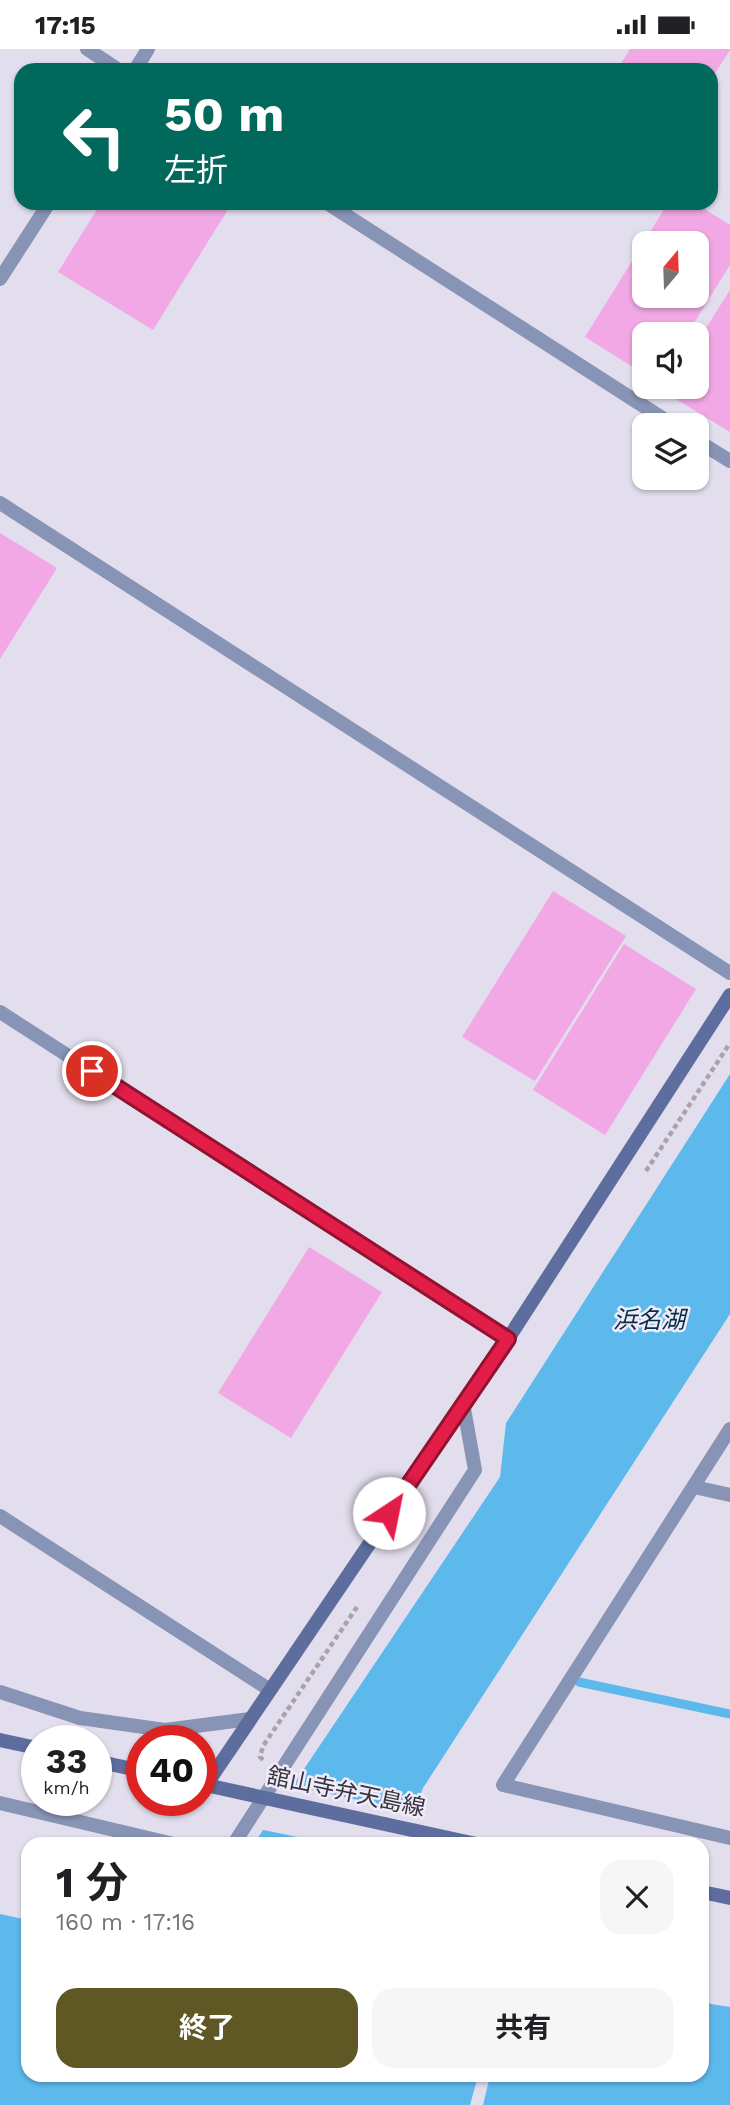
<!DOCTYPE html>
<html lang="ja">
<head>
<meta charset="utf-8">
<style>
  body { margin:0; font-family:"Work Sans","Noto Sans JP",sans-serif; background:#f6f6f6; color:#202124; height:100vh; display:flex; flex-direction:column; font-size:26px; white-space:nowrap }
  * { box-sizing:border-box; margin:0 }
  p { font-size:23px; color:#757577 }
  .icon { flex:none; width:38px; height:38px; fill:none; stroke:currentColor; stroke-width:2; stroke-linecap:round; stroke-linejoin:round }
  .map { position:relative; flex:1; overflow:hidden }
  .sheet { position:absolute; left:21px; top:1788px; width:688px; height:245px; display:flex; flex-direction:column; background:#fff; border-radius:21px; box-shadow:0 2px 5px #0004 }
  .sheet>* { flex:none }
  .guide { position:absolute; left:14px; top:14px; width:704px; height:147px; border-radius:21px; box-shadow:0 2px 5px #0004; background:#00695c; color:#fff; overflow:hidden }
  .needle { width:46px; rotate:19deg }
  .fabs { position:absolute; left:632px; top:182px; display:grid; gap:14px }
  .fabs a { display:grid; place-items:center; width:77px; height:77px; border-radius:14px; background:#fff; box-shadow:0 2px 5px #0004; font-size:35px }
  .speed { position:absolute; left:21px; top:1676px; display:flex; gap:14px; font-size:35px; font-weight:700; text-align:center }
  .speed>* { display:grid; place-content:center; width:91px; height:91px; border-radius:50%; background:#fff; box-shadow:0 2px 5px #0004; line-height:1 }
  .speed small { font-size:18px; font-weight:400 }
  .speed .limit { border:10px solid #d22; background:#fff; color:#111 }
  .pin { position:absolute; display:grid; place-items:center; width:60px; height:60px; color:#fff; margin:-30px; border:4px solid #fff; border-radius:50%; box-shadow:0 2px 7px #0007 }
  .me { position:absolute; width:77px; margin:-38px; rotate:34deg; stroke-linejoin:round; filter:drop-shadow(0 0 5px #0008) }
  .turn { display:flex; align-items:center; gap:24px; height:147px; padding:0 35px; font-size:32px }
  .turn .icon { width:91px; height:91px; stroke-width:2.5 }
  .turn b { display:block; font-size:49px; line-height:60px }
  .round { display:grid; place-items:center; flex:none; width:74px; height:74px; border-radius:21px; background:#f6f6f6 }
  .overview { display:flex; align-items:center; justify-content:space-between; height:119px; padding:0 35px }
  h1 { font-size:42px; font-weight:700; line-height:52px }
  .primary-button { display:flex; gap:14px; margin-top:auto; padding:14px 35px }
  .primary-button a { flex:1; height:80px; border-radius:21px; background:#5f5825; color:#fff; font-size:28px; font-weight:700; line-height:80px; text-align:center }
  .primary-button a+a { background:#f6f6f6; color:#202124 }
  .status { display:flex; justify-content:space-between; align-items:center; height:49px; padding:0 35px; background:#fff; direction:ltr }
  .status svg { height:19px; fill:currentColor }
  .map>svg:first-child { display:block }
  .water { fill:#5db9ec }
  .pier { fill:#e3deee }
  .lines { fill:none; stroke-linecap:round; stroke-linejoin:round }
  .stream { stroke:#5db9ec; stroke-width:9 }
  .building { fill:#f1a8e4; fill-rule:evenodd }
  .path { stroke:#a6a2ae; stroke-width:4.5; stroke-dasharray:5 3.5; stroke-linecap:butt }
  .street { stroke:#8794b5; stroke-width:14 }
  .secondary { stroke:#5d6e9e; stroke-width:14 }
  .route-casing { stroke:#92132f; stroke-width:18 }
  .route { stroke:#e11d48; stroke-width:12 }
  .labels { text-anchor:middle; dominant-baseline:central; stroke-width:5; stroke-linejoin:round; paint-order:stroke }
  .street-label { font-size:23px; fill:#36343a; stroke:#f0ebfb }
  .water-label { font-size:24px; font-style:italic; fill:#052f44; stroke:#f0ebfb }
</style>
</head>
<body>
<div class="status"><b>17:15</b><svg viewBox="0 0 49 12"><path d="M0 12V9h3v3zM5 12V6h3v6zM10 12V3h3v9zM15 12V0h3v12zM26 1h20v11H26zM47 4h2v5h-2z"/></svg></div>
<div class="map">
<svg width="730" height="2056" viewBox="0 0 730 2056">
  <rect width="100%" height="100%" fill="#e3deee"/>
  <g class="water">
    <path d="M730 1025V1265L423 1739 401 1795 253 1796 500 1428 506 1374Z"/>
    <path d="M0 1865 28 1871V2026H702V1950L711 1955 730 1958V2056H0Z"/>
  </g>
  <g class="pier">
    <path d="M291 1733 294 1737 417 1764 405 1796 331 1795 259 1780Z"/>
    <path d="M478 2027H490L483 2056H470Z"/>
  </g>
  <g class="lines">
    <path class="stream" d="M579 1633 730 1665"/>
  </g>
  <g class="building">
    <path d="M630 0H730V1L710 32V21H617Z"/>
    <path d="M101 154H232L153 281 58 223Z"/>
    <path d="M668 154H695L730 176V216L687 285H644V325L585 288ZM644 194H696V247H644Z"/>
    <path d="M730 241V383L666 344 670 338H696V295Z"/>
    <path d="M0 484 57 519 0 610Z"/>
    <path d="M553 842 626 887 535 1032 462 988Z"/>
    <path d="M624 895 696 940 605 1086 533 1041Z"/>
    <path d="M309 1198 382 1243 291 1389 218 1344Z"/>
  </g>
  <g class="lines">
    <g class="path">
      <path d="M646 1122 730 994"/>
      <path d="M263 1711 260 1708 263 1697 359 1555"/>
    </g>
    <g class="street">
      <path d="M87 0 119 21"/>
      <path d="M135 21 148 0"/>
      <path d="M327 154 673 376"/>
      <path d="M0 230 49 154"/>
      <path d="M696 391 730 412"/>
      <path d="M0 454 730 924"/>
      <path d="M0 963 508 1290"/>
      <path d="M730 1380 503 1736 730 1789"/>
      <path d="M694 1438 730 1446"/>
      <path d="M0 1467 270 1641"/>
      <path d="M0 1643 80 1669 165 1681 250 1670"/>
      <path d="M0 1754 178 1796"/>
      <path d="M233 1796 475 1421 463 1354"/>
    </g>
    <g class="secondary">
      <path d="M0 1691 37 1699"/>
      <path d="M96 1712 142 1722"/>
      <path d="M201 1735 481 1796"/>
      <path d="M206 1736 508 1290 730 946"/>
      <path d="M702 1843 730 1849"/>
    </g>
  </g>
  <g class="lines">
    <g class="route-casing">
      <path id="route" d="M92 1022 508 1290 389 1464"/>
    </g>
    <use href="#route" class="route"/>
  </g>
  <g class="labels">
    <g class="street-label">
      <text transform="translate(346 1743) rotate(12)">舘山寺弁天島線</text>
    </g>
    <g class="water-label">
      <text x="649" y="1271">浜名湖</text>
    </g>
  </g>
</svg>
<div class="fabs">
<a><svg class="needle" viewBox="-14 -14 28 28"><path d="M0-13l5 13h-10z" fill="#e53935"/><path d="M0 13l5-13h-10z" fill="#757577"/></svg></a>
<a><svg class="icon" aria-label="sound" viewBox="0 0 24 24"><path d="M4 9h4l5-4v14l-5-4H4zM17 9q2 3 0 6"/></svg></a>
<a><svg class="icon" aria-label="layers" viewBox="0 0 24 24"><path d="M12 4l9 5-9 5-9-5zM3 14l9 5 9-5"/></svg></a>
</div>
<div class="speed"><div>33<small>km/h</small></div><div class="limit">40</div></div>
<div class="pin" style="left:92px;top:1022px;background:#d93025"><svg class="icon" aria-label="arrive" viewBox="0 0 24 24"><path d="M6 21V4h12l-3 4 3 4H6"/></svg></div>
<svg class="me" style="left:389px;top:1464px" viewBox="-20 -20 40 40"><circle r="19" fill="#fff"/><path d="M0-13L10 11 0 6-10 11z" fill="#e11d48"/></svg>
<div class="guide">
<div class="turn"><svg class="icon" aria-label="left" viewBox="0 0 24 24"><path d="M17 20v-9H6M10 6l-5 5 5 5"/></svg><div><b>50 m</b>左折</div></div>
</div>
<section class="sheet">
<div class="overview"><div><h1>1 分</h1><p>160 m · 17:16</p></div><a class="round"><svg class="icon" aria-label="close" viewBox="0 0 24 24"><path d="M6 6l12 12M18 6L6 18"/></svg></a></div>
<div class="primary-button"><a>終了</a><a>共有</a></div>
</section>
</div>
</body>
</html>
